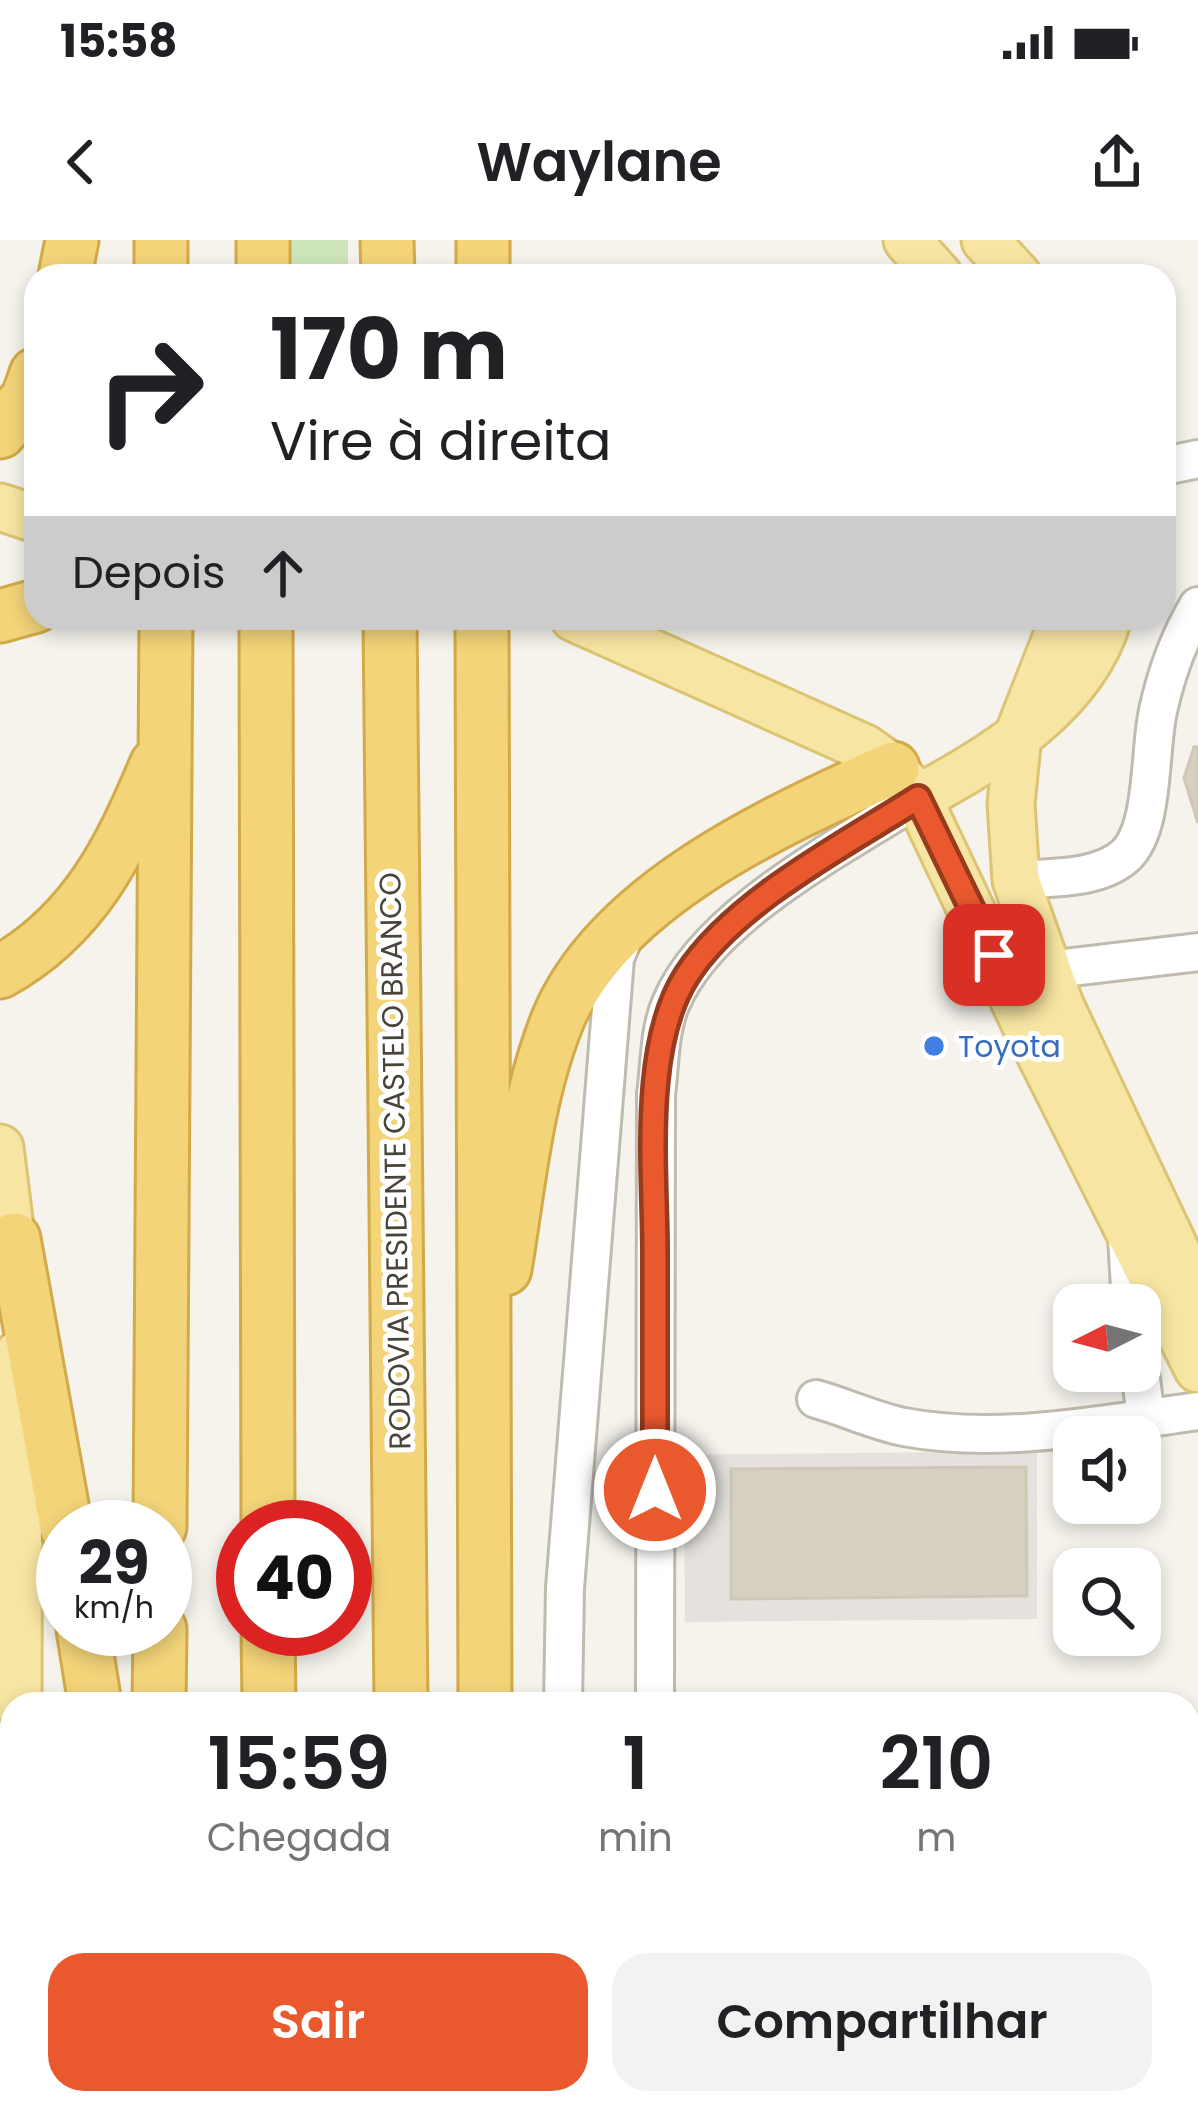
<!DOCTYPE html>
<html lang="pt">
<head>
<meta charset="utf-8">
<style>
  body { margin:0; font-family:Poppins,sans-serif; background:#f2f2f2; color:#202124; height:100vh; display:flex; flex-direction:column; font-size:45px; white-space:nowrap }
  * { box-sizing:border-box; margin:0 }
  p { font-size:39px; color:#757577 }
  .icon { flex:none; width:66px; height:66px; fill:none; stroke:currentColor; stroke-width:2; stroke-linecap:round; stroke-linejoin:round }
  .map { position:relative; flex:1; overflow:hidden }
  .details { position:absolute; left:0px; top:1452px; width:1200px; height:423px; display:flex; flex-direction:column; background:#fff; border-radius:36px 36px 0 0; box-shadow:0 6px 18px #0003 }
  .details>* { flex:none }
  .top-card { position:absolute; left:24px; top:24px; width:1152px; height:366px; border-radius:36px; box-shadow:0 6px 18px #0003; background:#fff; color:#202124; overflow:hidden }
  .needle { width:78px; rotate:264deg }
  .fabs { position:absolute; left:1053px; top:1044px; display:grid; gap:24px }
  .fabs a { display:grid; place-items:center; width:108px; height:108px; border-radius:24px; background:#fff; box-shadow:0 6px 18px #0003; font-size:60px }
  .speed { position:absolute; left:36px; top:1260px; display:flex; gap:24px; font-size:60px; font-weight:700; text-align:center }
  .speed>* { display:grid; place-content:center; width:156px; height:156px; border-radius:50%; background:#fff; box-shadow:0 6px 18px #0003; line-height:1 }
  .speed small { font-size:30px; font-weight:400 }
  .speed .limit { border:18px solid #d22; background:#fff; color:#111 }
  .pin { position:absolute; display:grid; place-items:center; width:102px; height:102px; color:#fff; margin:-51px; border-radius:24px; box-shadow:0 6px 18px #0006 }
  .me { position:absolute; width:132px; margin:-66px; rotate:0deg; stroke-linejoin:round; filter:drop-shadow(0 0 9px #0008) }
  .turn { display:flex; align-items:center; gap:42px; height:252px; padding:0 48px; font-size:54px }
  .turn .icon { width:156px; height:156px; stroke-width:2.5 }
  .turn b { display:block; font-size:84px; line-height:102px }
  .then { display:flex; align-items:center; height:114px; padding:0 48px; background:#0003; gap:24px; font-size:45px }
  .eta { display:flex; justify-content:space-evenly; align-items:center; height:204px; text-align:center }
  .eta b { font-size:72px; font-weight:600; line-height:84px }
  .button { display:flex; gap:24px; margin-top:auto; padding:24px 48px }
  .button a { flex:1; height:138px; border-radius:36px; background:#ea592e; color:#fff; font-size:48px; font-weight:600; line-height:138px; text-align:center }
  .button a+a { background:#f2f2f2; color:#202124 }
  .status { display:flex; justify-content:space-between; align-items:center; height:84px; padding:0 60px; background:#fff; direction:ltr }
  .status svg { height:33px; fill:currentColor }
  header { display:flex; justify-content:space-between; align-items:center; height:156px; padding:0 48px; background:#fff; font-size:54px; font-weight:600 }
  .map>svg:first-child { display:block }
  .industrial { fill:#e5e2dd }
  .green { fill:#cee5b9 }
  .building { fill:#d6d0c2; stroke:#d0c8b6; stroke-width:3 }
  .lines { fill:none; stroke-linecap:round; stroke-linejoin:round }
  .minor-casing { stroke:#c0bbaf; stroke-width:42 }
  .major-casing { stroke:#dcc473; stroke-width:51 }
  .highway-casing { stroke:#d2aa49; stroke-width:57 }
  .path { stroke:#c1b8a1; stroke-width:6; stroke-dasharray:6 6; stroke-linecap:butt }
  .minor { stroke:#fff; stroke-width:36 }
  .major { stroke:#f7e5a3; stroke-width:45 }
  .highway { stroke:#f3d479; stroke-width:51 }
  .route-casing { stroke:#983a1e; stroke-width:30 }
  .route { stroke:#ea592e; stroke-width:21 }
  .shop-dot { fill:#3f7fe0; stroke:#fff; stroke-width:4.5 }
  .labels { text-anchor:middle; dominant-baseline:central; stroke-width:10; stroke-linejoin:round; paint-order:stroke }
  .shop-label { font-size:30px; fill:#366cbe; stroke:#fff; text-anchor:start }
  .street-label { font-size:30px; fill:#49443a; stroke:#fff }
</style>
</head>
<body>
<div class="status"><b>15:58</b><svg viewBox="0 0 49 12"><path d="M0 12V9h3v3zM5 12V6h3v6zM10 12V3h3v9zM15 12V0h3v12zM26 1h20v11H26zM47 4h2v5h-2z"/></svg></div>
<header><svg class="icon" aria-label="back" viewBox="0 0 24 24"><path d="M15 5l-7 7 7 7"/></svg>Waylane<svg class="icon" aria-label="share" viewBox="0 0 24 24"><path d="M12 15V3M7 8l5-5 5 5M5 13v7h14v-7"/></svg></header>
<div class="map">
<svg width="1198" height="1873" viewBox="0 0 1198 1873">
  <rect width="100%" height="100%" fill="#f5f3ec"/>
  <path class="industrial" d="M1037 1211V1379L685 1382 684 1215Z"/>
  <rect class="green" x="287" y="0" width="61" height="36"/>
  <g class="building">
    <path d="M1194 507H1198V583L1184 538Z"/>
    <path d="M1026 1227 1027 1356 731 1359V1229Z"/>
  </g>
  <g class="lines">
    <g class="minor-casing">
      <g id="minor">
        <path d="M1164 226 1198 219"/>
        <path d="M1016 640C1050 637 1098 640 1125 616 1155 589 1149 510 1158 471 1166 434 1179 398 1198 366"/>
        <path d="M1047 730 1198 712"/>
        <path d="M1127 997 1131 1065"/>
        <path d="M1140 1131 1146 1178"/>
        <path d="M816 1159C845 1167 874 1181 904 1187 999 1205 1104 1184 1198 1171"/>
        <path d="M563 1464 565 1348 615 718 626 692"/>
        <path d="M655 1464 656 854C660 825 659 790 671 763 708 675 841 607 918 558"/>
        <path d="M0 1724 12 1723"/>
        <path d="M658 1863V1873"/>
        <path d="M558 1873V1863"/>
      </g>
    </g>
    <g class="major-casing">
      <g id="major">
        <path d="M907 0 939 36"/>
        <path d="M985 0 1018 36"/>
        <path d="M0 267 36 279"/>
        <path d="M574 378 865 508 893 528 918 558C992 519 1084 463 1108 378"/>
        <path d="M1064 378 1018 495 1011 564 1016 640 1060 765 1198 1057"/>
        <path d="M918 558 1029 792 1198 1129"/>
        <path d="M0 908 16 1035"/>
        <path d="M18 1464 19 1113"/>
        <path d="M15 1863 16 1873"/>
      </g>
    </g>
    <g class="highway-casing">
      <g id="highway">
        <path d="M161 0V36"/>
        <path d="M263 0V36"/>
        <path d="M387 0 388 36"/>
        <path d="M65 36 72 0"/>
        <path d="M483 36V0"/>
        <path d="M0 192 28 157 36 134"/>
        <path d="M0 376 36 366"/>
        <path d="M266 378 268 1287"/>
        <path d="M390 378 401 1464"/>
        <path d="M482 378 485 1464"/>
        <path d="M0 732C84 685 120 611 156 525"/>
        <path d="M14 999 66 1287"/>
        <path d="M505 1029C519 946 526 857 558 779 610 655 777 580 893 528"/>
        <path d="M160 1287 166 378"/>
        <path d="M83 1389 95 1464"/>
        <path d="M268 1389 269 1464"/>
        <path d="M159 1464 160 1389"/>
        <path d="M159 1863 160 1873"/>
        <path d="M270 1863V1873"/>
        <path d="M489 1863V1873"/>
        <path d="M404 1873V1863"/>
      </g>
    </g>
    <path class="path" d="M75 382 98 378"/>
    <use href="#minor" class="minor"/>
    <use href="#major" class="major"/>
    <use href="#highway" class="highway"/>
  </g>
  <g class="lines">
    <g class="route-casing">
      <path id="route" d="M655 1250C655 1171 655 1091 655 1012 655 930 641 806 687 735 735 661 844 605 918 558L994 715"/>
    </g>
    <use href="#route" class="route"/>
  </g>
  <circle class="shop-dot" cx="934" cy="806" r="12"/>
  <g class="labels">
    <g class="shop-label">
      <text x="958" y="806">Toyota</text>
    </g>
    <g class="street-label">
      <text transform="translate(395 921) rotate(-91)">RODOVIA PRESIDENTE CASTELO BRANCO</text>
    </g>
  </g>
</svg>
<div class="fabs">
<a><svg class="needle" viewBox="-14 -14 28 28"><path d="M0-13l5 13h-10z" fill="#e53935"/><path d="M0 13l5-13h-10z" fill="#757577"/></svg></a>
<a><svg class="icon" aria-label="sound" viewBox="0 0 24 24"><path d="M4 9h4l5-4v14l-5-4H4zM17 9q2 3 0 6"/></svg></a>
<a><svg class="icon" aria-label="search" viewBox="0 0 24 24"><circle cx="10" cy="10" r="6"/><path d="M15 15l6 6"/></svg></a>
</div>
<div class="speed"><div>29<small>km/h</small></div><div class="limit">40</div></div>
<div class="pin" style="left:994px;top:715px;background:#d93025"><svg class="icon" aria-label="arrive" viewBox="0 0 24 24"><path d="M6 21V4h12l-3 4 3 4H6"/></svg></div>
<svg class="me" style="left:655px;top:1250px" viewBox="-20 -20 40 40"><circle r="17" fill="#ea592e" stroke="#fff" stroke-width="3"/><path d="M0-11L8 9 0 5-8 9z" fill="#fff"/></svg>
<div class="top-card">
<div class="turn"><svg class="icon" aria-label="right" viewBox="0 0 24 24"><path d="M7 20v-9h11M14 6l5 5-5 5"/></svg><div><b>170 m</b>Vire à direita</div></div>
<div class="then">Depois<svg class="icon" aria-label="ahead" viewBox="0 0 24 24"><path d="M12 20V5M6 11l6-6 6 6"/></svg></div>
</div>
<section class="details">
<div class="eta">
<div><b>15:59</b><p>Chegada</p></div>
<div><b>1</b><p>min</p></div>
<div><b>210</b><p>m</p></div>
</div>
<div class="button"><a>Sair</a><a>Compartilhar</a></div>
</section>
</div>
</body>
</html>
